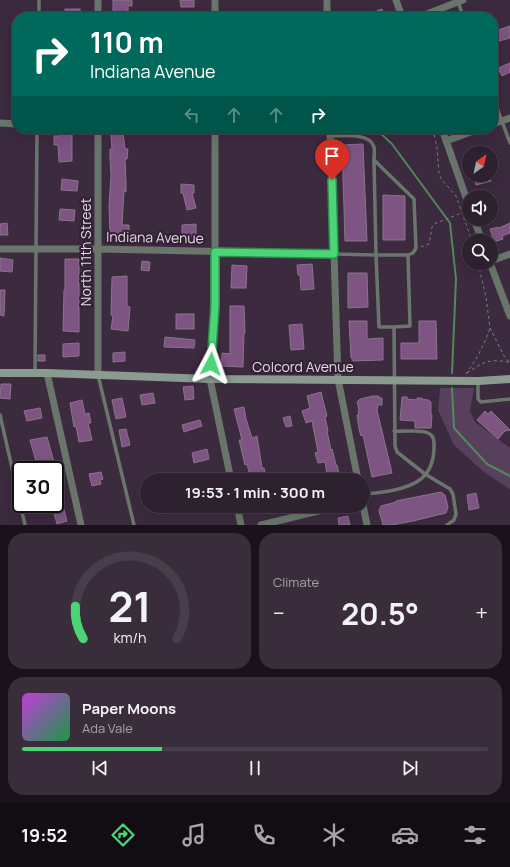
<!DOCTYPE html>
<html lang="en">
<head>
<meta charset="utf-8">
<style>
	body { margin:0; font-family:Manrope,sans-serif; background:#392d3b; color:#f1f3f6; height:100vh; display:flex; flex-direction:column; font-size:15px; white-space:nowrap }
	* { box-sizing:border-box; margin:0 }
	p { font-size:13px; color:#a7a3aa }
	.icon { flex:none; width:22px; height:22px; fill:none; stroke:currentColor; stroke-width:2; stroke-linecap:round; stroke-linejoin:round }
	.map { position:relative; height:525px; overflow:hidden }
	.panel { display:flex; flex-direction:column; gap:8px; padding:8px; background:#19121a; flex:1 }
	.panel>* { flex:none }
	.guide { position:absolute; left:12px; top:12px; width:486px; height:122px; border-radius:16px; box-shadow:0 4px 16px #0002,0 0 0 1px #483e4b; background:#00695c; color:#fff; overflow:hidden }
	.needle { width:26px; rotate:33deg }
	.controls { position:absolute; left:462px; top:146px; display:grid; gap:8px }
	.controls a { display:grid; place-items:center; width:36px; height:36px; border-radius:50%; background:#2d202f; box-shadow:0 4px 16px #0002,0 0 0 1px #483e4b; font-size:20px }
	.speed { position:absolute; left:12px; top:461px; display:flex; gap:8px; font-size:20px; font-weight:700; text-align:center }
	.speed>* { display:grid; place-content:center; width:52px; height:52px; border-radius:50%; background:#2d202f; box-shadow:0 4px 16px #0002,0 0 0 1px #483e4b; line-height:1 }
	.speed .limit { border:2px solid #111; border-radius:6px; background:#fff; color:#111 }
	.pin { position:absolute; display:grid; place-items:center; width:34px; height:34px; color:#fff; margin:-41px -17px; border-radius:50% 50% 50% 0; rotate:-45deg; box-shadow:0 0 4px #0007 }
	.pin .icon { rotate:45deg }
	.me { position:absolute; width:44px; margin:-22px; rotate:4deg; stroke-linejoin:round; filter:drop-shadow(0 0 3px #0008) }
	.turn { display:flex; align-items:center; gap:14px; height:84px; padding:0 12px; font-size:18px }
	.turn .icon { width:52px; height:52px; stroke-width:2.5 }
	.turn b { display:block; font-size:28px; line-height:34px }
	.lanes { display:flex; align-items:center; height:38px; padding:0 12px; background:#0003; justify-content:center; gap:20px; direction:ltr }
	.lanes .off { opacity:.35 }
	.big { font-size:30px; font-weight:700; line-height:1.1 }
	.panel .widget { flex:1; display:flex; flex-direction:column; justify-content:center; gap:6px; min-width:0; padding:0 14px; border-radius:16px; background:#392d3b }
	.panel .dial { align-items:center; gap:0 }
	.dial svg { height:104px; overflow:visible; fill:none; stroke:#483e4b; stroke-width:7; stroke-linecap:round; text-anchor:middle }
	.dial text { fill:#f1f3f6; stroke:none }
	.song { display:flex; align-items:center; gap:12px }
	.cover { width:48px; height:48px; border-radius:6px; background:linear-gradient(135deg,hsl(290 70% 55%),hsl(140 70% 35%)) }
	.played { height:4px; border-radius:2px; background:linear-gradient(90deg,#4ad677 30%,#483e4b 30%) }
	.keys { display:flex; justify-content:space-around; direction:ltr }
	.heat { display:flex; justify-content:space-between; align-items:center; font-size:22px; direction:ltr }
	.panel .tiles { flex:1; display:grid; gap:8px; grid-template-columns:1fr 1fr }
	.widget:last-child { grid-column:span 2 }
	.trip { position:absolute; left:140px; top:473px; width:230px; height:40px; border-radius:20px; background:#2d202f; box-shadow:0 4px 16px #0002,0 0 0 1px #483e4b; font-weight:700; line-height:40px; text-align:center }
	.menu { display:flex; height:64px; justify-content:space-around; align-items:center; background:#120d13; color:#a7a3aa }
	.menu .icon { width:28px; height:28px }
	.menu .active { color:#4ad677 }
	.menu b { font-size:18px; color:#f1f3f6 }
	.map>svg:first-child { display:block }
	.green { fill:#583f5b }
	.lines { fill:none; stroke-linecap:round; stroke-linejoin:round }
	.stream { stroke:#51895e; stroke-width:2 }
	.building { fill:#7e5483; stroke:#8a748c }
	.path { stroke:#88798b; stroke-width:1; stroke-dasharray:3 3; stroke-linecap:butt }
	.lane { stroke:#6a766c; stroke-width:3.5 }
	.street { stroke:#6a766c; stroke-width:7 }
	.secondary { stroke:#8a9c8d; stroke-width:8 }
	.route-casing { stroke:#308b4d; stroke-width:10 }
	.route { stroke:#4ad677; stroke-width:7 }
	.labels { text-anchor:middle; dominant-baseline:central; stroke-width:4; stroke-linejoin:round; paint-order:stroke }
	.street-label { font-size:14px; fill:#e5d9e7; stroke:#322034 }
</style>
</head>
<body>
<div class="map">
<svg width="510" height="525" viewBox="0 0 510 525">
	<rect width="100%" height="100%" fill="#3c2a3f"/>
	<path class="green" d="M440 388H474L470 411 475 422 510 448V489L485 473 454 445 438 410Z"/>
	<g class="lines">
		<g class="stream">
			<path d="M376 129 392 144 450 223 456 279 452 373"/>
			<path d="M452 388 454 428 487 464 510 476"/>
		</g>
	</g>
	<g class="building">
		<path d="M113 0H132V6H128V17H113Z"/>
		<path d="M180 0H194V7H181Z"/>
		<rect x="65" y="9" width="15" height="8"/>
		<path d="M382 9 385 17H361Z"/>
		<path d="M510 26V38L499 41 495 31Z"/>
		<path d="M510 63V72L502 76 498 68Z"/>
		<path d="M123 133 125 149H128L127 159H125L126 183V192L124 191 122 225H129V235L110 236 109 206 111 175 110 158V149H112L111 135Z"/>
		<path d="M60 134 72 135V161L59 162 58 145H54V136H60Z"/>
		<path d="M363 144 367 241H345L342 145Z"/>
		<path d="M481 175H489L491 181 476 185 474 177Z"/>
		<path d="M62 179 78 181 77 191 61 190Z"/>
		<path d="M181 184 194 185V193H192L196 208 187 210 183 193H181Z"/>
		<path d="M383 195 405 196V240H383Z"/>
		<path d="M60 209 75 210 74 221 59 220Z"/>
		<path d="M7 223 8 235H0V224Z"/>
		<path d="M510 223V233L502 236 503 239 494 242 490 229 498 227 499 228Z"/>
		<path d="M196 224V237H182V225Z"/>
		<path d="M0 258 13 260 12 272 0 271Z"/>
		<path d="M65 259H79V332L63 331 64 290H65Z"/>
		<path d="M142 261 150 262 149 271 141 270Z"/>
		<path d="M312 264 314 289 301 290 300 275H298L297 265Z"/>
		<path d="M232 265 247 266 246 288H231Z"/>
		<path d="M348 273H367L368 307 348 308Z"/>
		<path d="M127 276V306L130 307 128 331 111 329 113 316 111 315 112 277Z"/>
		<path d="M0 290H5L4 316 0 315Z"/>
		<path d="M230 306H244L245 333H244L243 367 221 366 222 353 230 354Z"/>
		<rect x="176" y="314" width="18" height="15"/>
		<path d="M349 321H367V339L383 338V360L353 361 351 357Z"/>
		<path d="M419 321H436L437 359H401V343H419Z"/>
		<path d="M302 324 304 349 291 350 289 325Z"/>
		<path d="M165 337 195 340 194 348 164 347Z"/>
		<path d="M79 343V356L63 357V344Z"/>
		<path d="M125 352V361L113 362V353Z"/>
		<rect x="38" y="355" width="7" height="6"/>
		<path d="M1 384H11L10 399 0 398Z"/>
		<path d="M193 386 194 399 185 400 183 387Z"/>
		<path d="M321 392 327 416 325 417 328 431H327L331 450 332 449 336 465H337L340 477 328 480 325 462 318 463 315 453 318 452 312 421 306 423 302 411 310 408 307 396Z"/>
		<path d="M153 393 155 403 142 405 140 395Z"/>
		<path d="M373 396H379V398H382V405H378L377 410 392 473 372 477 363 435 361 436 359 429 357 415H359L358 411 359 410 357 402 360 399Z"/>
		<path d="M402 397H407V399L417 400V398H422V399L428 400 431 402V415H432L431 428H415V421L400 420Z"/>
		<path d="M122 398 126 417 116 419 112 400Z"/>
		<path d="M82 400 85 414 89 413 91 423H88L92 440 79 442 76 426 74 427 70 403Z"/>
		<path d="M244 407 246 419 252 438 257 436 262 468H264L266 477 254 480H251L247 464 245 465 239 440H242L234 409Z"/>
		<path d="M40 408 42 418 27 421 24 411Z"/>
		<path d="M485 411 488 414 491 411 510 430 505 431 498 439 477 420Z"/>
		<path d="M290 416 292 426 286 427 283 418Z"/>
		<path d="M200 420 202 426 184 432 182 425Z"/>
		<path d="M126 429 130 445 122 447 119 430Z"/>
		<path d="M47 437 54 462 37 465 30 440Z"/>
		<path d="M207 449 209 459 194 463 192 453Z"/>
		<path d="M101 472 103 479 100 480 101 484 92 486 89 474Z"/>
		<path d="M55 484H57L62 504H65L63 506 67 521 57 524 53 509 49 510 47 504H55Z"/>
		<path d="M441 492 445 495 448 507 446 513 413 521 392 525H383L379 511 381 506 396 502V501Z"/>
		<path d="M476 493 479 508 469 510 467 495Z"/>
		<path d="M200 506H219V508L201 512Z"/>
		<path d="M348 516 350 525H339L338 518Z"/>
	</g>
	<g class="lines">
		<g class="path">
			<path d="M433 129 437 147 439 174 442 180 456 196 472 241"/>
			<path d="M421 247 429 244 432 227 434 224 461 213"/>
			<path d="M478 263 486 297 490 328 504 356 510 363"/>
			<path d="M467 373C485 361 488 359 509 362"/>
			<path d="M466 374C477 359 484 345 490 328"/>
		</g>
		<g class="lane">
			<path d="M458 1 463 17"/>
			<path d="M39 17V0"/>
			<path d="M493 97 510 143"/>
			<path d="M330 136C342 136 370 132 374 147 375 151 374 156 374 160"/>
			<path d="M334 254 376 255 374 160 414 199 416 248 413 253 408 255"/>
			<path d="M394 327H379L376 255H408L410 326 394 327 395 446 397 452 425 474 450 489 453 494 456 514 454 520 447 525"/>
			<path d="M35 373 37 129"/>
			<path d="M98 375 134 525"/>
			<path d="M478 382V399L481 402 510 399"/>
			<path d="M0 415 25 525"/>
			<path d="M363 494C372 494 381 492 390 491 416 486 433 477 434 449 434 442 435 436 428 433 421 429 403 432 394 431"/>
		</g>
		<g class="street">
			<path d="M98 0V17"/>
			<path d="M327 0V17"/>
			<path d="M396 0 402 17"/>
			<path d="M215 17V0"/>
			<path d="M419 17 463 0"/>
			<path d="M0 123 17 124"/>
			<path d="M493 124 510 118"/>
			<path d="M215 129V306L210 379 231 480"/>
			<path d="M330 129 338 379 358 480"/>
			<path d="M442 129 469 206"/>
			<path d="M446 141 479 129"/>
			<path d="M474 219 482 241"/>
			<path d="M0 249H98L334 254"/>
			<path d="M491 261 510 254"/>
			<path d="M490 263 510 316"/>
			<path d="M47 373 81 525"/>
			<path d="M98 375V129"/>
			<path d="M363 505 367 525"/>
			<path d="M237 506 241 525"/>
			<path d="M261 525 339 506"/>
		</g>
		<path class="secondary" d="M0 373H47L210 379 478 381 510 379"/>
	</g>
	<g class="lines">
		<defs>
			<path id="route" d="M211 364 215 306V252L334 254 332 180"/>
		</defs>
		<use href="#route" class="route-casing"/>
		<use href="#route" class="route"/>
	</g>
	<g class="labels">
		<g class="street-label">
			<text transform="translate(155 237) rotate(1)">Indiana Avenue</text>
			<text transform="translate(85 252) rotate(-90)">North 11th Street</text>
			<text x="303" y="366">Colcord Avenue</text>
		</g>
	</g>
</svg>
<div class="controls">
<a><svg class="needle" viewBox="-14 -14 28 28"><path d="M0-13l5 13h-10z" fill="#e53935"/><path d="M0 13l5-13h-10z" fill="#a7a3aa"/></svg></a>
<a><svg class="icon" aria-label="sound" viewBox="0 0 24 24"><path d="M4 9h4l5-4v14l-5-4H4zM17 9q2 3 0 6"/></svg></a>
<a><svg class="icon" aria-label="search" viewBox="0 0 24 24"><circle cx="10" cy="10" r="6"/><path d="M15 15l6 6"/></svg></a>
</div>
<div class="speed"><div class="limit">30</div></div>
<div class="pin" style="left:332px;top:180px;background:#d93025"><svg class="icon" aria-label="arrive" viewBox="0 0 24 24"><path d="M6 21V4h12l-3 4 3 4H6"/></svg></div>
<svg class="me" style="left:211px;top:364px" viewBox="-20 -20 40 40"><path d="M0-17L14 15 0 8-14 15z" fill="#4ad677" stroke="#fff" stroke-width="4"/></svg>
<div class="trip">19:53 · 1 min · 300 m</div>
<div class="guide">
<div class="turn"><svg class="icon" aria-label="right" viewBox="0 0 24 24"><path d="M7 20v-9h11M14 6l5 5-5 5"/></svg><div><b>110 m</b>Indiana Avenue</div></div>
<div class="lanes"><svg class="icon off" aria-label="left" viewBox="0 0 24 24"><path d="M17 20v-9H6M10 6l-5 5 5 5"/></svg><svg class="icon off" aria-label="ahead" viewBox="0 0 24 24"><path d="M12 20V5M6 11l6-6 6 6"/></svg><svg class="icon off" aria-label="ahead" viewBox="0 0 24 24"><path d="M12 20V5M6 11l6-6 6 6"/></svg><svg class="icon" aria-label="right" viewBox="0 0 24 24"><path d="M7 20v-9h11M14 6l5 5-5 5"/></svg></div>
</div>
</div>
<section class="panel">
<div class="tiles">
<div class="widget dial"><svg viewBox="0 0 100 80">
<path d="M14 69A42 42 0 1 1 86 69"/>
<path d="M14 69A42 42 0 0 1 8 44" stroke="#4ad677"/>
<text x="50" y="56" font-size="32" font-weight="700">21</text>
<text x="50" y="72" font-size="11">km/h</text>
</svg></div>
<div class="widget"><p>Climate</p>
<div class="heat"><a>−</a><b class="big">20.5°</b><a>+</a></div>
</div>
<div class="widget">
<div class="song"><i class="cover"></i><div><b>Paper Moons</b><p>Ada Vale</p></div></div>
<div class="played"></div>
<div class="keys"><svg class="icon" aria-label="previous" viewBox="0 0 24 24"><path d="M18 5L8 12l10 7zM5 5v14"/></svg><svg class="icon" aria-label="pause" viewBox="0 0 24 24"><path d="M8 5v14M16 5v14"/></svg><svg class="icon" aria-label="next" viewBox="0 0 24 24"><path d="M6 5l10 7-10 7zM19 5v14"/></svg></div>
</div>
</div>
</section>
<nav class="menu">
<b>19:52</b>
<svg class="icon active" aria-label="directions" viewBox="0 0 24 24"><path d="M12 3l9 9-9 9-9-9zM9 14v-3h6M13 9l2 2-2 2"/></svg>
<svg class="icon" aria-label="music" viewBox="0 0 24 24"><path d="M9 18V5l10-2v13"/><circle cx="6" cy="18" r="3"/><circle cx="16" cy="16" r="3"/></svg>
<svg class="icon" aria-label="phone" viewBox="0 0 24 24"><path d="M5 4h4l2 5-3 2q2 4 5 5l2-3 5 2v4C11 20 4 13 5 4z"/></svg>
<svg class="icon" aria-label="climate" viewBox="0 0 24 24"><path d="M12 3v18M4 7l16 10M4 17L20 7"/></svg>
<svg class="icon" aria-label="car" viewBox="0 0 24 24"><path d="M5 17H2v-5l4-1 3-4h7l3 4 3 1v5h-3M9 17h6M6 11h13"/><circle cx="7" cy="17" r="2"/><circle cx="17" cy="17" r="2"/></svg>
<svg class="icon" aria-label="filters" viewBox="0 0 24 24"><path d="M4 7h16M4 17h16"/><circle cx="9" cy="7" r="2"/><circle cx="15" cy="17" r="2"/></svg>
</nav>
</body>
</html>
